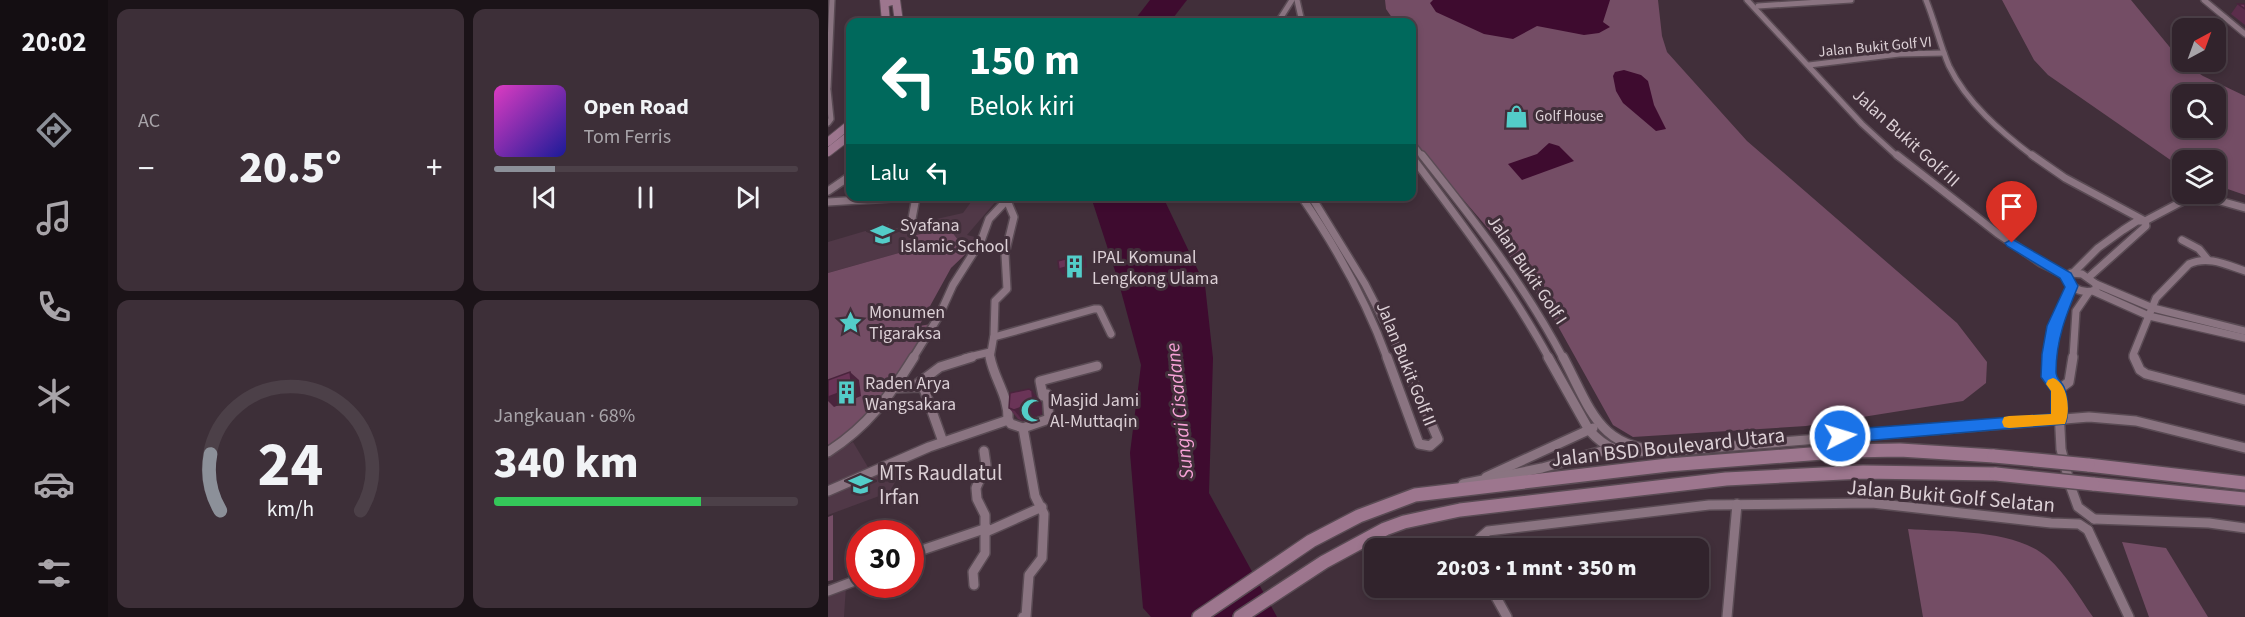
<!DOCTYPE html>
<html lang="id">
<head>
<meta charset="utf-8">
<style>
	body { margin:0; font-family:"Source Sans 3",sans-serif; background:#3d2f38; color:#f1f3f6; height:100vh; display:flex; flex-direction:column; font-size:22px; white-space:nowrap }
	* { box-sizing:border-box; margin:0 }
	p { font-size:20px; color:#a8a4a9 }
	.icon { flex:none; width:33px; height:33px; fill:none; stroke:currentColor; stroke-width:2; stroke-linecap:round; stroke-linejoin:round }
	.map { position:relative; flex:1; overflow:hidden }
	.drawer { display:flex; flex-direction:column; gap:9px; padding:9px; background:#1b1318; width:720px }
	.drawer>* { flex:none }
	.banner { position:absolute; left:18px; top:18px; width:570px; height:183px; border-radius:12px; box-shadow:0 3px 9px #0003,0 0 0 2px #4c4048; background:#00695c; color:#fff; overflow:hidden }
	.needle { width:39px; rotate:41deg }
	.buttons { position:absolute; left:1344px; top:18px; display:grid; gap:12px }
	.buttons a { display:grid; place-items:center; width:54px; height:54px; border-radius:12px; background:#31232c; box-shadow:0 3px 9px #0003,0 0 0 2px #4c4048; font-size:30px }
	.speed { position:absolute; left:18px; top:520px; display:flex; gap:12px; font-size:30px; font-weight:700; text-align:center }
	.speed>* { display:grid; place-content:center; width:78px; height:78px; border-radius:50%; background:#31232c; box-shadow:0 3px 9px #0003,0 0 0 2px #4c4048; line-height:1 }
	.speed .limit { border:9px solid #d22; background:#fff; color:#111 }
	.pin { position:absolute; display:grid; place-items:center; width:51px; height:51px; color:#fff; margin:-62px -26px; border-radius:50% 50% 50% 0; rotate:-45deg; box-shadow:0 0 6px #0007 }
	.pin .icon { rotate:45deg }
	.me { position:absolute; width:66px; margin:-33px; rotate:85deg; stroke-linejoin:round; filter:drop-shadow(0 0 4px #0008) }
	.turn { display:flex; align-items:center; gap:21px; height:126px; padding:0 24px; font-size:27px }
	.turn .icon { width:78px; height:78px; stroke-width:2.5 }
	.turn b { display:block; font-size:42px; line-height:51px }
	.then { display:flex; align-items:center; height:57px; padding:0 24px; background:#0003; gap:12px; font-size:22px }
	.big { font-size:45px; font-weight:800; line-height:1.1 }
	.drawer .card { flex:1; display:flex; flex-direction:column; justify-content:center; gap:9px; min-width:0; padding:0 21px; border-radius:12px; background:#3d2f38 }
	.drawer .dial { align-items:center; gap:0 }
	.dial svg { height:156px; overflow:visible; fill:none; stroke:#4c4048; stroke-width:7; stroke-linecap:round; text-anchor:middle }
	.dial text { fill:#f1f3f6; stroke:none }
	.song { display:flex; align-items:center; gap:18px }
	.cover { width:72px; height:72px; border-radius:9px; background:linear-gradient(135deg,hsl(310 70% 55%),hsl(240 70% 35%)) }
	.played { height:6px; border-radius:3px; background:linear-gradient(90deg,#8c9099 20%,#4c4048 20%) }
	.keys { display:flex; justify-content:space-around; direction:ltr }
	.heat { display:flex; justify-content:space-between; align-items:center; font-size:33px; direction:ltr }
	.charge { height:9px; border-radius:4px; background:linear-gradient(90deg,#34c759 68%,#4c4048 0) }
	.drawer .tiles { flex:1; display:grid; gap:9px; grid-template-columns:repeat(2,1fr) }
	.trip { position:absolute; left:536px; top:538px; width:345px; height:60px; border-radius:12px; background:#31232c; box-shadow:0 3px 9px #0003,0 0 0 2px #4c4048; font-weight:800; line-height:60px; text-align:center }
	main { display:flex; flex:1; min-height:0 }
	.dock { display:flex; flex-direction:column; width:108px; justify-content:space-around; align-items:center; background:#140e12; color:#a8a4a9 }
	.dock .icon { width:42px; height:42px }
	.dock .selected { color:#8c9099 }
	.dock b { font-size:27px; color:#f1f3f6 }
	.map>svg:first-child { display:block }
	.built { fill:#503847 }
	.green { fill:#744d65; fill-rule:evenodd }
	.water { fill:#3e0b2f }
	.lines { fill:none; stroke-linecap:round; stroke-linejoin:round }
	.minor-far2-casing { stroke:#5a4b54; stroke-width:8 }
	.minor-far1-casing { stroke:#5a4b54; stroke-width:10 }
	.minor-casing { stroke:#5a4b54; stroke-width:12 }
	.secondary-far1-casing { stroke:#5a4b54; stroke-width:10 }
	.secondary-casing { stroke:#5a4b54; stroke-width:16 }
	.minor-far2 { stroke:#8a7481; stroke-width:5 }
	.minor-far1 { stroke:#8a7481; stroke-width:7 }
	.minor { stroke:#8a7481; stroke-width:9 }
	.secondary-far1 { stroke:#9d768e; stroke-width:8 }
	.secondary { stroke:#9d768e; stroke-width:13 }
	.secondary-bridge-casing { stroke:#5a4b54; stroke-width:16; stroke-linecap:butt }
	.secondary-bridge { stroke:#9d768e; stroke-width:13 }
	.wall { fill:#5b2d4b }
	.shaded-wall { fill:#4a243d }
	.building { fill:#6a3457; stroke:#4a243d; stroke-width:1.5 }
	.route { fill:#1a73e8; stroke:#114b97; stroke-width:1.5 }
	.slow { fill:#f59e0b }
	.labels { text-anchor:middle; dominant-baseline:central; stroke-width:6; stroke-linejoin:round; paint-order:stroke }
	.far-street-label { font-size:15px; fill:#dcd0d6; stroke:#412f3a }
	.far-poi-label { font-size:15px; fill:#dcd0d6; stroke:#412f3a; text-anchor:start }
	.street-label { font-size:18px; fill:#dcd0d6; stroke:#412f3a }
	.poi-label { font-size:18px; fill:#dcd0d6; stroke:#412f3a; text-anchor:start }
	.water-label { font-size:20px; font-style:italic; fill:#f7a2d7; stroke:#412f3a }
	.near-street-label { font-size:21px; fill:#dcd0d6; stroke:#412f3a }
	.near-poi-label { font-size:21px; fill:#dcd0d6; stroke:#412f3a; text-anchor:start }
</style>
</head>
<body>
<main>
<nav class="dock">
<b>20:02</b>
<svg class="icon selected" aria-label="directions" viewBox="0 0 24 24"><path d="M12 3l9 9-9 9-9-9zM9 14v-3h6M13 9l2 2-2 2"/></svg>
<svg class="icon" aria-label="music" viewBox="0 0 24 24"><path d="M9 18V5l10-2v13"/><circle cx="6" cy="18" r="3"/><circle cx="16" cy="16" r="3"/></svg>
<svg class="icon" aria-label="phone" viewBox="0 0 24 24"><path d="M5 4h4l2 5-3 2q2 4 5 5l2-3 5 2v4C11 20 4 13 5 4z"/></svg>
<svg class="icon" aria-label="climate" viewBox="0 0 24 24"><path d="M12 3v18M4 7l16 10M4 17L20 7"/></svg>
<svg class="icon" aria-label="car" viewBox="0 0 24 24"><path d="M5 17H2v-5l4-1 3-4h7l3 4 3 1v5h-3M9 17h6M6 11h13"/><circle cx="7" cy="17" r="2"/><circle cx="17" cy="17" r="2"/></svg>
<svg class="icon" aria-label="filters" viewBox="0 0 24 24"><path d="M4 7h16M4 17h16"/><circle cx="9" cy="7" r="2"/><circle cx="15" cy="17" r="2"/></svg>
</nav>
<section class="drawer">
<div class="tiles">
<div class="card"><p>AC</p>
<div class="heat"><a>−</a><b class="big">20.5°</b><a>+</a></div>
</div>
<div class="card">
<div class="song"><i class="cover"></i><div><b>Open Road</b><p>Tom Ferris</p></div></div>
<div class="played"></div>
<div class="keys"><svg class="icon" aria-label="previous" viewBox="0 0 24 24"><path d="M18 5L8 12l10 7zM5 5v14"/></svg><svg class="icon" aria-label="pause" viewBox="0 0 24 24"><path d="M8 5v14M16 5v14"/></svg><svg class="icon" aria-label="next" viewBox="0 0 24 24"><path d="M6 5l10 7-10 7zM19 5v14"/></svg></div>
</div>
<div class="card dial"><svg viewBox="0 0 100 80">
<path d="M14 69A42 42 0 1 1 86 69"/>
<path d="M14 69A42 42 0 0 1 9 40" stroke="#8c9099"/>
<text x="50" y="56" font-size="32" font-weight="700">24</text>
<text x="50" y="72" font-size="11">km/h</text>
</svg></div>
<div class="card"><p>Jangkauan · 68%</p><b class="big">340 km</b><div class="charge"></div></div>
</div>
</section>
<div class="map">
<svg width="1417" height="617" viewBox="0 0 1417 617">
	<rect width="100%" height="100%" fill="#412f3a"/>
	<g class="built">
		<path d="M146 198 169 200 139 235 151 238 146 246 130 240 85 249 0 273V242L61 224V230L81 225 82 233 103 228 104 220 135 213Z"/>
		<path d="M25 442 44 474 68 464 69 478 62 492 0 515V457Z"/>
		<path d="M18 586 16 617H0V593Z"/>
	</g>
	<g class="green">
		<path d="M557 0H830L834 36 839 52 919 141 1129 323 1159 362 1158 383 1135 401 978 426 805 437 785 425 726 319 670 240 584 140V22H567L558 9Z"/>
		<path d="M1174 0H1303L1354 62 1375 76 1417 96V195L1388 185V160H1354V168L1220 75 1206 60ZM1354 94H1388V128H1354Z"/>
		<path d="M120 227 130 240 146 246 123 268 91 326 103 324C74 371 49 416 0 445V273L85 249V236Z"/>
		<path d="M5 515V580L0 581V517Z"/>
		<path d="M1080 529C1121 532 1188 529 1220 558 1238 574 1251 597 1265 617H1095Z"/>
		<path d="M1294 542 1338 548 1380 617H1321Z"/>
	</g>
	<g class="water">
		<path d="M322 0H359L342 22H305Z"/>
		<path d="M605 0H782L775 22 782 27 771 33 756 35 709 26 685 39 656 34 608 12 602 3Z"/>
		<path d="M796 70 813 75 820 81 826 105 838 129 828 131 795 103 788 91 785 76 787 72Z"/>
		<path d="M721 143 731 146 746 161 694 180 680 164 709 154Z"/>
		<path d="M263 197H335L377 285 385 358 381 493 449 617H323L315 608 302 453 313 365 290 280Z"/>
	</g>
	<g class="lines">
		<defs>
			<g id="minor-far2">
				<path d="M469 0 474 22"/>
				<path d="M919 0 1034 124 1070 157"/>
				<path d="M1098 0C1107 22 1112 45 1121 66 1139 103 1173 132 1206 157"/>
				<path d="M1376 0 1417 34"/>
				<path d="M930 6 1023 0"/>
				<path d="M450 22 464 0"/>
				<path d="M981 65 1071 54 1116 53"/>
				<path d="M0 88 4 0"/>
				<path d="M0 90 3 119 0 123"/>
				<path d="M584 143 595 157"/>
			</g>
			<g id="minor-far1">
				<path d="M594 155C646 220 696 284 735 358"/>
				<path d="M1069 155 1169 233 1213 263 1239 276"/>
				<path d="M1204 155 1237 178 1317 221"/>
				<path d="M584 157C633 222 682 287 721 358"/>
				<path d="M0 191 22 176"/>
				<path d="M120 196H124"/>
				<path d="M160 196 178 198 186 217 177 254 179 289 167 301 166 335 162 358"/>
				<path d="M473 196C508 247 538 300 559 358"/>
				<path d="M483 196 537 284 575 358"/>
				<path d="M0 202 95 196"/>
				<path d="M83 224 88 197"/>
				<path d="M1354 240 1371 249 1380 260"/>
				<path d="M1246 272 1270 248 1295 230 1309 221H1317L1355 201 1378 197 1417 208"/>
				<path d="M1243 273 1254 274 1268 284V290C1255 294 1245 290 1238 278Z"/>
				<path d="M1261 277 1318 226 1317 221"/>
				<path d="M1268 284 1325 308 1417 331"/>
				<path d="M1265 291 1321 316 1417 338"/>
				<path d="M166 337 266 309H271L283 334"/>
				<path d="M85 358 111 316 125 285 153 241 161 219 178 201"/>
				<path d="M137 358 162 352"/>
				<path d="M1222 358 1226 326 1243 286"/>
				<path d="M1245 358 1248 311 1261 292"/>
				<path d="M1306 358 1305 355 1328 298 1361 264C1380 255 1399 265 1417 271"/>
			</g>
			<g id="minor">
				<path d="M162 357C166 379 181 396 180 420"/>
				<path d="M559 357 591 444 602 446 610 439 574 357"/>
				<path d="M720 357 761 430C777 448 793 455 817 451"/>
				<path d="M735 357C764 412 771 451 843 451L1261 417 1308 421 1417 448"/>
				<path d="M1222 357 1220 377 1230 390 1233 449 1242 485 1250 507 1266 519"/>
				<path d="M1306 357 1312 370 1318 374 1417 400"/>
				<path d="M85 387 112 367 144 357"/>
				<path d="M67 388 92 387 96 389 115 442"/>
				<path d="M1230 390 1241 382 1245 357"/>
				<path d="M195 428 221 419 219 394 215 396 212 381 269 366"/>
				<path d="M0 452C40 426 61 397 86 357"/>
				<path d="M658 477 765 428"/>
				<path d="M635 484 714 468 781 449"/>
				<path d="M0 491 101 447 180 420 183 424 195 428 207 496 216 514 214 558 201 575 198 616 195 617"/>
				<path d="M1266 519 1381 523 1417 528"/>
				<path d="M1260 530 1301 617"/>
				<path d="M158 532 214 507"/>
				<path d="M648 549 652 538 660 531 881 505 1044 503 1223 523 1251 524 1260 530"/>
				<path d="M82 558 94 550 159 528"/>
				<path d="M146 585 145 572 157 553V515L149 499 148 488 158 465 156 451"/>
				<path d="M663 588 679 617"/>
				<path d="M0 591 32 579"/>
				<path d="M899 617 909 504"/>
			</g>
			<g id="secondary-far1">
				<path d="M56 0 58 22"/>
				<path d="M57 3 68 0 71 22"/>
				<path d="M0 142 22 124"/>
				<path d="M0 152 22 135"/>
			</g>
			<g id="secondary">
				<path d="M1260 465 1417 483"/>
				<path d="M1265 484 1417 499"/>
				<path d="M371 617 483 541 531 516 587 495 840 465 1020 451 1072 450 1166 456"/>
				<path d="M412 617 496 562 557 529 576 522 632 510 898 479 1035 472 1168 474"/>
			</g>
		</defs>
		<use href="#minor-far2" class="minor-far2-casing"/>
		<use href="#minor-far1" class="minor-far1-casing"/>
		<use href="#minor" class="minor-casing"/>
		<use href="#secondary-far1" class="secondary-far1-casing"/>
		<use href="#secondary" class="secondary-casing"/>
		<use href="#minor-far2" class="minor-far2"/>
		<use href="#minor-far1" class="minor-far1"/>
		<use href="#minor" class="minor"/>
		<use href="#secondary-far1" class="secondary-far1"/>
		<use href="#secondary" class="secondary"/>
		<defs>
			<g id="secondary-bridge">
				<path d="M1166 456 1260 465"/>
				<path d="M1168 474 1265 484"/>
			</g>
		</defs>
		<use href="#secondary-bridge" class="secondary-bridge-casing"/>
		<use href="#secondary-bridge" class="secondary-bridge"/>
	</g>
	<g class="wall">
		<path d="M1410 4H1417V25L1403 14Z"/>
		<path d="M204 391 213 402 214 414 195 421 190 419 181 408Z"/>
	</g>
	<g class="shaded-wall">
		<path d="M255 254 258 260 259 267 235 275 231 269Z"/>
		<path d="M22 372 31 380 33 396 6 407 0 401V397Z"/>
		<path d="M204 391 213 402 214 414 195 421 186 410Z"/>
	</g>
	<g class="building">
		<path d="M1410 4H1417V9Z"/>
		<path d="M255 254 256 262 231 269 230 261Z"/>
		<path d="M22 372 24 388 0 397V380Z"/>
		<path d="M201 389 204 391 205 403 186 410 181 408 182 393Z"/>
	</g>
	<path class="route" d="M1184 239 1243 273 1250 286C1238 315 1228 340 1228 372 1228 379 1233 381 1236 387 1240 396 1241 416 1237 424L1012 443 1007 441 1005 436 1007 432 1012 430 1223 414V391L1213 377 1214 354 1219 326 1237 287 1232 278 1179 246 1177 243Z"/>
	<path class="slow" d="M1225 378C1240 383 1243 411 1237 424L1181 428 1176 427 1174 422 1176 417 1181 416 1223 414V391L1218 384 1220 380Z"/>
	<defs>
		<symbol id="shop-bare" viewBox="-9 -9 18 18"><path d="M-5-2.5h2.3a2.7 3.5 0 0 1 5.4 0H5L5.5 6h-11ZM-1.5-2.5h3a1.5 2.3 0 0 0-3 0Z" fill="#53cdc9" stroke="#412f3a" stroke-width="2.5" paint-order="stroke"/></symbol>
		<symbol id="school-bare" viewBox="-9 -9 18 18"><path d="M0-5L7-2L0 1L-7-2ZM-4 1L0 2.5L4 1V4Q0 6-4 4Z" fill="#53cdc9" stroke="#412f3a" stroke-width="2.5" paint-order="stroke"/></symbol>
		<symbol id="building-bare" viewBox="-9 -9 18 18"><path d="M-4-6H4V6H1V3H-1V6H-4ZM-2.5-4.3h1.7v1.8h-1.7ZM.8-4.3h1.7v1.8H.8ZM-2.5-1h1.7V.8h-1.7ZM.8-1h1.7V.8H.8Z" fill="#53cdc9" stroke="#412f3a" stroke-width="2.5" paint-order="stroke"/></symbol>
		<symbol id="sight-bare" viewBox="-9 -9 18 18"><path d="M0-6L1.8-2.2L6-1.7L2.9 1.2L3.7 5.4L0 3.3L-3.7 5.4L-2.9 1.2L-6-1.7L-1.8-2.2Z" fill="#53cdc9" stroke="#412f3a" stroke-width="2.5" paint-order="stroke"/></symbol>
		<symbol id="mosque-bare" viewBox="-9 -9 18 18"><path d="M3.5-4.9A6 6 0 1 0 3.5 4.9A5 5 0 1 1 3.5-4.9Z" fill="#53cdc9" stroke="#412f3a" stroke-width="2.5" paint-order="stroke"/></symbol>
	</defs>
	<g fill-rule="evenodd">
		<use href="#shop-bare" x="672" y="100" width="33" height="33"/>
		<use href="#school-bare" x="38" y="218" width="33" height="33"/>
		<use href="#building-bare" x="230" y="250" width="33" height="33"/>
		<use href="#sight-bare" x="6" y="306" width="33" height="33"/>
		<use href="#building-bare" x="2" y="376" width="33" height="33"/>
		<use href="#mosque-bare" x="188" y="394" width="33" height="33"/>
		<use href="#school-bare" x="16" y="468" width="33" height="33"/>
	</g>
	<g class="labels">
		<g class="far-street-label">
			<text transform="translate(1047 47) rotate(-5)">Jalan Bukit Golf VI</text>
		</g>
		<g class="far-poi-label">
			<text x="707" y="116">Golf House</text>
		</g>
		<g class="street-label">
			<text transform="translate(1078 138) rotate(42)">Jalan Bukit Golf III</text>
			<text transform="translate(699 270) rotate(56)">Jalan Bukit Golf I</text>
			<text transform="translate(578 364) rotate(68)">Jalan Bukit Golf II</text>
		</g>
		<g class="poi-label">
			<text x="72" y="225">Syafana<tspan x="72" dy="21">Islamic School</tspan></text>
			<text x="264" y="257">IPAL Komunal<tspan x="264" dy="21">Lengkong Ulama</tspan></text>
			<text x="41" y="312">Monumen<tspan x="41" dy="21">Tigaraksa</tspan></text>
			<text x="37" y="383">Raden Arya<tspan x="37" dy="21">Wangsakara</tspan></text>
			<text x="222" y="400">Masjid Jami<tspan x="222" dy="21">Al-Muttaqin</tspan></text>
		</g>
		<g class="water-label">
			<text transform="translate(352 411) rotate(-96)">Sungai Cisadane</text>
		</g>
		<g class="near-street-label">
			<text transform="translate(840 447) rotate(-6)">Jalan BSD Boulevard Utara</text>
			<text transform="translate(1123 496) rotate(5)">Jalan Bukit Golf Selatan</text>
		</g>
		<g class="near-poi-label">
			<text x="51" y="473">MTs Raudlatul<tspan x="51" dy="24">Irfan</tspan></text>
		</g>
	</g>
</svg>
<div class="buttons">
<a><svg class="needle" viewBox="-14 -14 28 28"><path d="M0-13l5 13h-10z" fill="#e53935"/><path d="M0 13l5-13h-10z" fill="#a8a4a9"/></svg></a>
<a><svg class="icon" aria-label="search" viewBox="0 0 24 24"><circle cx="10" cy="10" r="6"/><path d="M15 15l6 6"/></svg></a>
<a><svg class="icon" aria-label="layers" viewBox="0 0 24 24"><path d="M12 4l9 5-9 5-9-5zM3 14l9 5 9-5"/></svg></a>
</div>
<div class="speed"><div class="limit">30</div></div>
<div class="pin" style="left:1184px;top:243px;background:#d93025"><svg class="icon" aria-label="arrive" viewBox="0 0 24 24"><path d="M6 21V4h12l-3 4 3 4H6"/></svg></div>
<svg class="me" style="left:1012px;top:436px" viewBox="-20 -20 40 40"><circle r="17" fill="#1a73e8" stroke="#fff" stroke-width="3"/><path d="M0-11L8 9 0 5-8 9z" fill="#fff"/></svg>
<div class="trip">20:03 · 1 mnt · 350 m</div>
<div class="banner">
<div class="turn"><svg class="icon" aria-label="left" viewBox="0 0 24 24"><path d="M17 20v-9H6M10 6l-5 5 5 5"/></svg><div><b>150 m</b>Belok kiri</div></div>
<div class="then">Lalu<svg class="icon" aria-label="left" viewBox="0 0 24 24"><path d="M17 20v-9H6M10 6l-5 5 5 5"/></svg></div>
</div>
</div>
</main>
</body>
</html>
